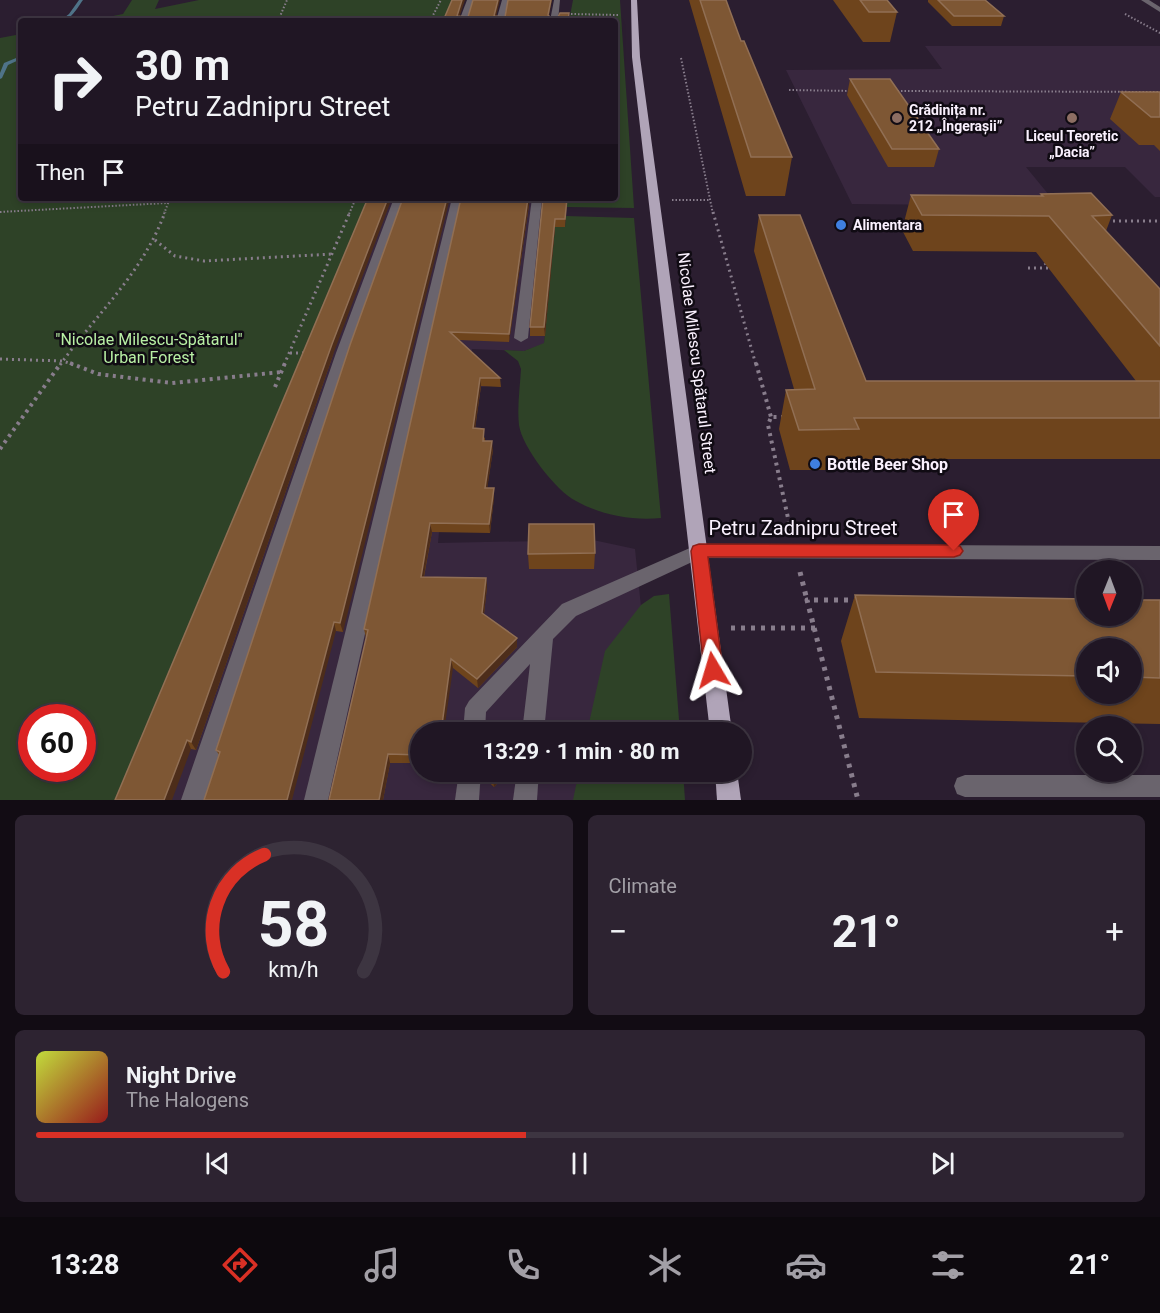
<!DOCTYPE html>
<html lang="en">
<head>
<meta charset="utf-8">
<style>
	body { margin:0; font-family:Roboto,sans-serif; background:#2d2331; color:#f1f3f6; height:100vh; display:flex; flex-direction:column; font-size:22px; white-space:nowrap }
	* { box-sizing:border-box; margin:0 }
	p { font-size:20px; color:#a29fa6 }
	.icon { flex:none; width:33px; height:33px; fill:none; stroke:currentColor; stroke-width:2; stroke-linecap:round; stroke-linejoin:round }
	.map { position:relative; height:800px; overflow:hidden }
	.details { display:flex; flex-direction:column; gap:15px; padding:15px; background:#120c14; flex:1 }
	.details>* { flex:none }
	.guide { position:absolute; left:18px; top:18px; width:600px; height:183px; border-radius:6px; box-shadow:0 3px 9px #0003,0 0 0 2px #3d3541; background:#201624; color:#f1f3f6; overflow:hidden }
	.needle { width:39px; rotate:181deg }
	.fabs { position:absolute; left:1076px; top:560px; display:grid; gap:12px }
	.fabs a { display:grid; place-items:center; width:66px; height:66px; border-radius:50%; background:#201624; box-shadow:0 3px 9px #0003,0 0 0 2px #3d3541; font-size:30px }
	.speed { position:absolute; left:18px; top:704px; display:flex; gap:12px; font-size:30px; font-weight:700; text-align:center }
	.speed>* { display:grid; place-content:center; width:78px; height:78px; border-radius:50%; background:#201624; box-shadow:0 3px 9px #0003,0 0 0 2px #3d3541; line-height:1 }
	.speed .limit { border:9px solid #d22; background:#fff; color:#111 }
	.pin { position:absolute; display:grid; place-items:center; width:51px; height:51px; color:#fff; margin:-62px -26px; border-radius:50% 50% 50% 0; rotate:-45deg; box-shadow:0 0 6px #0007 }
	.pin .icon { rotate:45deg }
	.me { position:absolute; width:66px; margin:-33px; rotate:353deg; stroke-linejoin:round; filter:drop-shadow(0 0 4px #0008) }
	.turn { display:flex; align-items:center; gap:21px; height:126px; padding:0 18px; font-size:27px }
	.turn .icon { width:78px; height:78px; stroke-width:2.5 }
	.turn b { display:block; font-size:42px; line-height:51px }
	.then { display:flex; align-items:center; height:57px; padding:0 18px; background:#0003; gap:12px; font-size:22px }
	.big { font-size:45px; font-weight:700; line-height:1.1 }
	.details .tile { flex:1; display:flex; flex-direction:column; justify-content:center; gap:9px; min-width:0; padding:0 21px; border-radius:9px; background:#2d2331 }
	.details .dial { align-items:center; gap:0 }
	.dial svg { height:156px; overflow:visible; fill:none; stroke:#3d3541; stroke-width:7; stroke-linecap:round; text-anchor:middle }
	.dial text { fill:#f1f3f6; stroke:none }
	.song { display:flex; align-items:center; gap:18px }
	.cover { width:72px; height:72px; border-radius:9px; background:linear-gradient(135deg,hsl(70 70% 55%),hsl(0 70% 35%)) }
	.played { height:6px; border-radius:3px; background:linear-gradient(90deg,#d93025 45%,#3d3541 45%) }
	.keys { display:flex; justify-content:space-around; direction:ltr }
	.heat { display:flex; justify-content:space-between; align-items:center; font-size:33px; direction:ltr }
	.details .tiles { flex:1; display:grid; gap:15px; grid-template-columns:1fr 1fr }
	.tile:last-child { grid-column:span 2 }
	.trip { position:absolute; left:410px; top:722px; width:342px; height:60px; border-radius:30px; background:#201624; box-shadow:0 3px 9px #0003,0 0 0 2px #3d3541; font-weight:700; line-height:60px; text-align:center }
	.menu { display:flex; height:96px; justify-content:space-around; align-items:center; background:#0d090e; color:#a29fa6 }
	.menu .icon { width:42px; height:42px }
	.menu .on { color:#d93025 }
	.menu b { font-size:27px; color:#f1f3f6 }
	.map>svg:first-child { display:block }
	.built { fill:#38273e }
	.green { fill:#2e4227; fill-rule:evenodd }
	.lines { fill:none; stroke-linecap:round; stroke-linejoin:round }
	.stream { fill:#4f7388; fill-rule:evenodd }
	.path-far3 { stroke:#887d8c; stroke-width:2; stroke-dasharray:1.5 2; stroke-linecap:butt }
	.path-far2 { stroke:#887d8c; stroke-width:3; stroke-dasharray:2 4; stroke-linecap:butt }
	.path-far1 { stroke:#887d8c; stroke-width:4; stroke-dasharray:3 4.5; stroke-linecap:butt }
	.path { stroke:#887d8c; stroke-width:5; stroke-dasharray:4 6; stroke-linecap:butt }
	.service { fill:#6a646d; fill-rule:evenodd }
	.tertiary { fill:#6a646d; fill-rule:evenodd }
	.primary { fill:#b0a4b8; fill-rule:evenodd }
	.wall { fill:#6e441c; fill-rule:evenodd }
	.shaded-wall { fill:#4d2d1a }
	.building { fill:#7e5734; stroke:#916f54; stroke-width:1.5 }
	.route { fill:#d93025; stroke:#8d1f18; stroke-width:1.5 }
	.education-dot { fill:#8d6e63; stroke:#100b13; stroke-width:2 }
	.shop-dot { fill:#3f7fe0; stroke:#100b13; stroke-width:2 }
	.labels { text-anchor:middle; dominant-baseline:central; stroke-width:5; stroke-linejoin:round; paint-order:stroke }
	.far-poi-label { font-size:14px; font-weight:bold; fill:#faf1fe; stroke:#100b13; text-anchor:start }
	.park-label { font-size:16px; fill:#b8efa4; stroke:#100b13 }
	.street-label { font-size:16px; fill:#faf1fe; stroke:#100b13 }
	.poi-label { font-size:16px; font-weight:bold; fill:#faf1fe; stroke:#100b13; text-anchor:start }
	.near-street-label { font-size:20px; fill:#faf1fe; stroke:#100b13 }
</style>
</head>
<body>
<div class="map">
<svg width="1160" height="800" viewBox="0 0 1160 800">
	<rect width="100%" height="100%" fill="#2b1e30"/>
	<g class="built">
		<path d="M925 46H1160V197H1155L1125 167H1026L1058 206 852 204 786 70 942 69Z"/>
		<path d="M373 198 568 199 565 227H555L544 344 524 351 472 349 469 370 489 386 481 387 476 424 439 532 438 543 593 540 635 549 654 732H420V771H658L661 800H125Z"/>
	</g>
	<g class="green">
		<path d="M132 0H159L155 9 199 0H455L446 21H88L123 14Z"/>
		<path d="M573 0H620L634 208 567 207V199L561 198H615V21H569Z"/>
		<path d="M21 34V198H373L125 800H0V38ZM32 717H82V768H32Z"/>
		<path d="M566 216 634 218 661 518C633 521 601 515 576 501 556 491 522 447 519 425 517 407 520 387 521 369L518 361 504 350 524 351 544 343 555 227H565Z"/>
		<path d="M669 594 680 732H587L605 651 641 605 654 596Z"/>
		<path d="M579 771H683L685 800H573Z"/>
	</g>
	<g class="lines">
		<g class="stream">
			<path d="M79 0H83C77 8 71 21 60 21L69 14Z"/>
			<path d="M21 56V59L8 65 2 78 0 79V73L4 63Z"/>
		</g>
		<g class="path-far3">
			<path d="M571 14 618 15V13"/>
			<path d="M1125 14 1160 33"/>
			<path d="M278 21 287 0"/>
			<path d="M430 21 441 0"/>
			<path d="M681 58 713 214"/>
			<path d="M789 90 853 91"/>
			<path d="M894 91 1160 92"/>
			<path d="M672 200H710"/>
			<path d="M0 212 167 203"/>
			<path d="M164 214 170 198"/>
			<path d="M349 214 356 198"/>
		</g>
		<g class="path-far2">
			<path d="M713 212 756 365"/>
			<path d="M1107 221H1160"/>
			<path d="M155 240 175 256 204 261 333 254"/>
			<path d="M1028 268H1048L1045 263"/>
			<path d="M290 353H306"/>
			<path d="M0 359 63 361 74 365"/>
			<path d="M60 365C97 313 143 273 165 212"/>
			<path d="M284 365 350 212"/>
		</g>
		<g class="path-far1">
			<path d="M70 363 98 374 172 383 281 372"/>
			<path d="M756 363 771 417"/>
			<path d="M275 387 285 363"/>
			<path d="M784 417H771L768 425 791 532"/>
			<path d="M0 449 61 363"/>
		</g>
		<g class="path">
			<path d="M800 572 807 600"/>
			<path d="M858 600H807L858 800"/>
			<path d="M731 628H815"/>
		</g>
		<g class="service">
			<path d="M467 0H473L467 21H459Z"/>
			<path d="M502 0H508L504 21H496Z"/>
			<path d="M554 0H560L558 21H550Z"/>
			<path d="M1141 0H1149L1160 7V12Z"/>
			<path d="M394 198H404L350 353 205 800H181L336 353Z"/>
			<path d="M452 198H462L328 800H304Z"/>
			<path d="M532 198H542L528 338 521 342 514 338Z"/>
			<path d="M699 544 705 546 708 551 705 556 576 616 553 639 544 732H522L530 664 486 712 485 732H463L465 708 469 701 562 604Z"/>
			<path d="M459 771H481L479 800H455Z"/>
			<path d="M517 771H539L537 800H513Z"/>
			<path d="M965 775H1160V797H965L957 794 954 786 957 778Z"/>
		</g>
		<path class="tertiary" d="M699 544 1160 546V560L699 558 693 556 690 551 693 546Z"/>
		<g class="primary">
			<path d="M631 0H637L640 57 732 732H710L632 57Z"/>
			<path d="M715 771H737L741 800H717Z"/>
		</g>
	</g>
	<g class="wall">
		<path d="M689 0H726L741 41 792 157 785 196H746Z"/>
		<path d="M833 0H887L897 12 890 42H863Z"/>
		<path d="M928 0H985L1004 16 1001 26H952L928 2Z"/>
		<path d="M850 79 939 149 934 167H888L847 95Z"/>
		<path d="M1121 92H1160V151L1154 145H1139L1110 119Z"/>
		<path d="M1041 194 1112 215 1106 231 1160 289V459H851L848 470H790L779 429 786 390 794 389 754 251 759 215 866 381H1136L1036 252 913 251 902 230 911 195 1040 196Z"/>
		<path d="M461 198H530L509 342 459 340 500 378 501 387 481 386 475 428 485 438V441L493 450 487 488H494V497L490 533 432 532 424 577 486 578 487 587 484 614 517 647 478 688 453 668 420 732V763H390L383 800 366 638 364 629Z"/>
		<path d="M543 198H567L565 227H555L545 336H530V327Z"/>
		<path d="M350 345 343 632 336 631 219 755 216 750Z"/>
		<path d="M334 352 196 750 191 749 115 800Z"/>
		<path d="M595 553 594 569H529L528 554Z"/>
		<path d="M855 595 1160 600V724L859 718 841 641ZM1086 648H1131V693H1086Z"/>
		<path d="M482 771H509L494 787 483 777Z"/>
	</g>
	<g class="shaded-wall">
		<path d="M462 0H465L458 21 457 16Z"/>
		<path d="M498 0H500L495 21 494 16Z"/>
		<path d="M551 0H552L548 21V15Z"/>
		<path d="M388 198H392L334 352 196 750 191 742 332 344Z"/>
		<path d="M447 198H450L343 632 340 623Z"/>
		<path d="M528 198H530L509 342V334Z"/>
		<path d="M555 219V227L545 336 544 327Z"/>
		<path d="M480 378 481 386 474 437 473 428Z"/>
		<path d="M492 441 493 450 486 497 485 488Z"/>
		<path d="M494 488V497L490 533 489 524Z"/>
		<path d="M430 523 432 532 422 586 421 577Z"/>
		<path d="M486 578 487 587 483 622 482 613Z"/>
		<path d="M334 622 336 631 292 800H287Z"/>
		<path d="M517 638V647L478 688 477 679Z"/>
		<path d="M451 659 453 668 444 732H441Z"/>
		<path d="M187 740 191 749 172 800H164Z"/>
		<path d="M388 754 390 763 383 800H379Z"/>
		<path d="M501 771H509L494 787 493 780Z"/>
	</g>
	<g class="building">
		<path d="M452 0H462L457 16 468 17 473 0H498L494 16 505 17 508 0H551L548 15 550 17H558L560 13H569L568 21H443Z"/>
		<path d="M700 0H726L741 41H744L792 157H751Z"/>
		<path d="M860 0H887L897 12H869Z"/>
		<path d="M938 0H985L1004 16H954Z"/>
		<path d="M850 79H890L939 149H892Z"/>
		<path d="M1121 92H1160V117H1151Z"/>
		<path d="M1091 193 1112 215 1092 216 1160 289V346L1049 216 922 215 911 195 1043 196 1041 194Z"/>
		<path d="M368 198H388L332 344 191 742 187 740 164 800H115Z"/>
		<path d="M403 198H447L340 623 334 622 287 800H204L220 752 216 750 350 345Z"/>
		<path d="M461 198H528L509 334 450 332 500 378H480L473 428 484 429 483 441H492L485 488H494L489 524 430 523 421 577 486 578 482 613 517 638 477 679 451 659 441 732H420V755L388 754 379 800H329L368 630 364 629Z"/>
		<path d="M543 198H567L565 219H555L544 327H530Z"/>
		<path d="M759 215H800L866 381H1160V418H854L859 429 799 430 786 390 815 389Z"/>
		<path d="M529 524H594L595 553 528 554Z"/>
		<path d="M855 595 1086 599V615H1131V600H1160V678L1131 677V648H1086V676L876 672Z"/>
		<path d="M502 722 514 732H492Z"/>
		<path d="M484 771H501L493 780Z"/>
	</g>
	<path class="route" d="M699 544 954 545 960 546 963 551 960 555 954 557H708L723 670 720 675 713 678 707 675 704 670 691 551 693 546Z"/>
	<g class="education-dot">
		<circle cx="897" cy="118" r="6"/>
		<circle cx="1072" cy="118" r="6"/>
	</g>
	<g class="shop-dot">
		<circle cx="841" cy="225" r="6"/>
		<circle cx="815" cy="464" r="6"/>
	</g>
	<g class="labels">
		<g class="far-poi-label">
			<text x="909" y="110">Grădinița nr.<tspan x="909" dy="16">212 „Îngerașii”</tspan></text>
			<text x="1072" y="136" text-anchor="middle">Liceul Teoretic<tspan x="1072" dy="16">„Dacia”</tspan></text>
			<text x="853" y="225">Alimentara</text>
		</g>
		<g class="park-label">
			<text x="149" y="339">"Nicolae Milescu-Spătarul"<tspan x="149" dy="18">Urban Forest</tspan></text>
		</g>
		<g class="street-label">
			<text transform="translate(697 363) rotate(83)">Nicolae Milescu Spătarul Street</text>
		</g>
		<g class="poi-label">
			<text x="827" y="464">Bottle Beer Shop</text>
		</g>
		<g class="near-street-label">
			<text x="803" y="528">Petru Zadnipru Street</text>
		</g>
	</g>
</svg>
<div class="fabs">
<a><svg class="needle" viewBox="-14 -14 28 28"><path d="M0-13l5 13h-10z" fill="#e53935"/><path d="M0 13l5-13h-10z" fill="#a29fa6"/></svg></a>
<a><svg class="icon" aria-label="sound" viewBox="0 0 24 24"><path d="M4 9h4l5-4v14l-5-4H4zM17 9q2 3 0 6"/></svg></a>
<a><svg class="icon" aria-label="search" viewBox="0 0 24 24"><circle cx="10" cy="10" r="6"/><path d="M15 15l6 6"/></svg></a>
</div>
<div class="speed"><div class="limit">60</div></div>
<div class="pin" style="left:954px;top:551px;background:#d93025"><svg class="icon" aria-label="arrive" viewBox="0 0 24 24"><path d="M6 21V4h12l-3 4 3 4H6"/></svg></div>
<svg class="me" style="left:713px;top:670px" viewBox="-20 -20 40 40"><path d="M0-17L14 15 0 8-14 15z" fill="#d93025" stroke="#fff" stroke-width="4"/></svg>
<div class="trip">13:29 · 1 min · 80 m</div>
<div class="guide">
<div class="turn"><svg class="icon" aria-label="right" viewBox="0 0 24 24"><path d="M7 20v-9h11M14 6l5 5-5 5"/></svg><div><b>30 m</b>Petru Zadnipru Street</div></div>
<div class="then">Then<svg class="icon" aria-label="arrive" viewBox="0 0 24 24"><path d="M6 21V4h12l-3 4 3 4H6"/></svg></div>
</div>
</div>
<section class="details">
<div class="tiles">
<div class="tile dial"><svg viewBox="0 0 100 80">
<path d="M14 69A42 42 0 1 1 86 69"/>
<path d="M14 69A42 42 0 0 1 35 9" stroke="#d93025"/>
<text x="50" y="56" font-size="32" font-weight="700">58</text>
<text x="50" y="72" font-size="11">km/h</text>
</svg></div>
<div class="tile"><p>Climate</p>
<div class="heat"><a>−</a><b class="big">21°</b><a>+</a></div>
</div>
<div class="tile">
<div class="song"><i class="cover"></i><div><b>Night Drive</b><p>The Halogens</p></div></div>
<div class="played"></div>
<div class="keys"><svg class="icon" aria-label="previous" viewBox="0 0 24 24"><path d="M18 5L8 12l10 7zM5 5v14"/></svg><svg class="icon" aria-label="pause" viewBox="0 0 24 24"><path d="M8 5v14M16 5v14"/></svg><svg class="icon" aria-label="next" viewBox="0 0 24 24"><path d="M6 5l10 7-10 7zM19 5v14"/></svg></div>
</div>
</div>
</section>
<nav class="menu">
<b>13:28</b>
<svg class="icon on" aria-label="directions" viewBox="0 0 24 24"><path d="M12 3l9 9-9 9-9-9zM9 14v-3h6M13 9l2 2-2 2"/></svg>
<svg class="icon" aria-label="music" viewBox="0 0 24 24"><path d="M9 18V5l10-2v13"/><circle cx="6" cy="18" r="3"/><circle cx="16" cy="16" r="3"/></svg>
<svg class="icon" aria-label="phone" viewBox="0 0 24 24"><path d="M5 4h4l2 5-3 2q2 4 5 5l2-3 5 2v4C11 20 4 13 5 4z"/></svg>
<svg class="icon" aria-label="climate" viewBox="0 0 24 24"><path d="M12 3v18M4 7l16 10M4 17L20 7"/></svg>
<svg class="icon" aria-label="car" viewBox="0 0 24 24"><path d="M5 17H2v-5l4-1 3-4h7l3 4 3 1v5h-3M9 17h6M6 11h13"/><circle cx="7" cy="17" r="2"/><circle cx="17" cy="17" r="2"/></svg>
<svg class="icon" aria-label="filters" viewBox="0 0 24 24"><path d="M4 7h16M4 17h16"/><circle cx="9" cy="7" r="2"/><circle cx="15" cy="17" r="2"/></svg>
<b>21°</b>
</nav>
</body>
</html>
